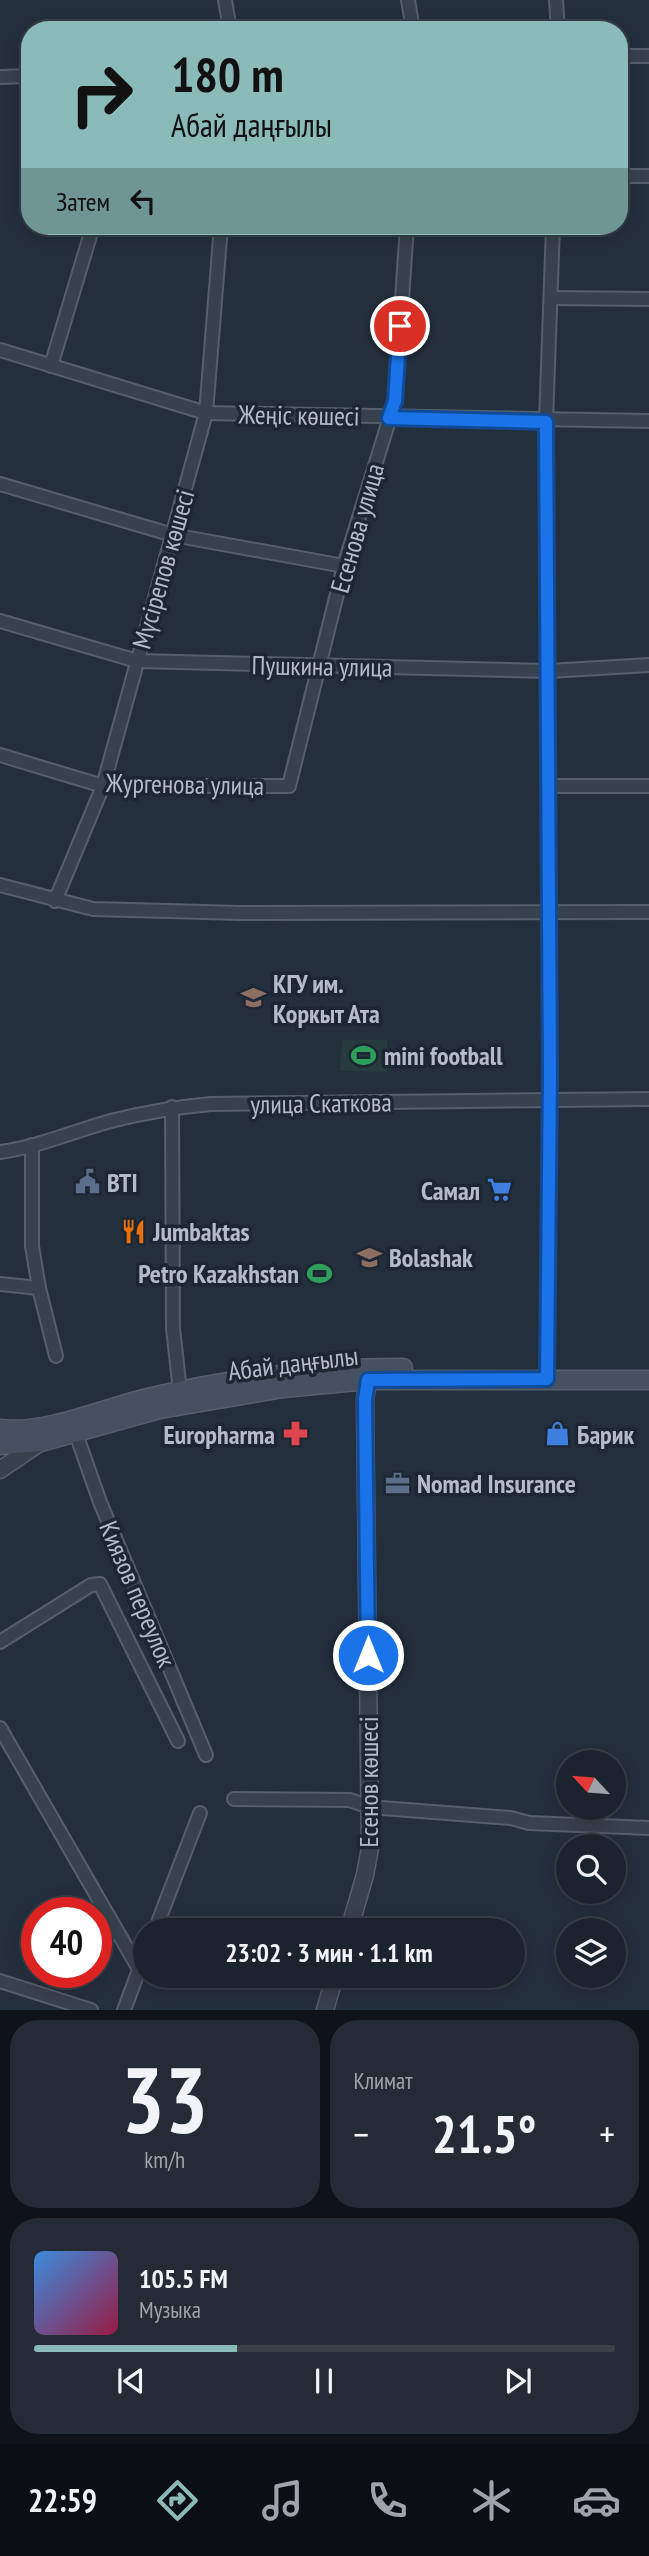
<!DOCTYPE html>
<html lang="ru">
<head>
<meta charset="utf-8">
<style>
	body { margin:0; font-family:"PT Sans Narrow",sans-serif; background:#242b36; color:#f1f3f6; height:100vh; display:flex; flex-direction:column; font-size:26px; white-space:nowrap }
	* { box-sizing:border-box; margin:0 }
	p { font-size:23px; color:#a0a4aa }
	.icon { flex:none; width:38px; height:38px; fill:none; stroke:currentColor; stroke-width:2; stroke-linecap:round; stroke-linejoin:round }
	.map { position:relative; height:2010px; overflow:hidden }
	.panel { display:flex; flex-direction:column; gap:10px; padding:10px; background:#0f1319; flex:1 }
	.panel>* { flex:none }
	.hud { position:absolute; left:21px; top:21px; width:607px; height:214px; border-radius:28px; box-shadow:0 4px 18px #0003,0 0 0 2px #39404a; background:#8bbbb9; color:#111; overflow:hidden }
	.needle { width:46px; rotate:296deg }
	.fabs { position:absolute; left:556px; top:1750px; display:grid; gap:14px }
	.fabs a { display:grid; place-items:center; width:70px; height:70px; border-radius:50%; background:#1b232e; box-shadow:0 4px 18px #0003,0 0 0 2px #39404a; font-size:35px }
	.speed { position:absolute; left:21px; top:1897px; display:flex; gap:14px; font-size:35px; font-weight:700; text-align:center }
	.speed>* { display:grid; place-content:center; width:91px; height:91px; border-radius:50%; background:#1b232e; box-shadow:0 4px 18px #0003,0 0 0 2px #39404a; line-height:1 }
	.speed .limit { border:10px solid #d22; background:#fff; color:#111 }
	.pin { position:absolute; display:grid; place-items:center; width:60px; height:60px; color:#fff; margin:-30px; border:4px solid #fff; border-radius:50%; box-shadow:0 2px 7px #0007 }
	.me { position:absolute; width:77px; margin:-38px; rotate:0deg; stroke-linejoin:round; filter:drop-shadow(0 0 5px #0008) }
	.turn { display:flex; align-items:center; gap:24px; height:147px; padding:0 35px; font-size:32px }
	.turn .icon { width:91px; height:91px; stroke-width:2.5 }
	.turn b { display:block; font-size:49px; line-height:60px }
	.then { display:flex; align-items:center; height:66px; padding:0 35px; background:#0003; gap:14px; font-size:26px }
	.big { font-size:52px; font-weight:700; line-height:1.1 }
	.panel .widget { flex:1; display:flex; flex-direction:column; justify-content:center; gap:10px; min-width:0; padding:0 24px; border-radius:28px; background:#242b36 }
	.panel .dial { align-items:center; gap:0 }
	.dial b { font-size:91px; line-height:1 }
	.song { display:flex; align-items:center; gap:21px }
	.cover { width:84px; height:84px; border-radius:10px; background:linear-gradient(135deg,hsl(210 70% 55%),hsl(340 70% 35%)) }
	.played { height:7px; border-radius:4px; background:linear-gradient(90deg,#8bbbb9 35%,#39404a 35%) }
	.keys { display:flex; justify-content:space-around; direction:ltr }
	.heat { display:flex; justify-content:space-between; align-items:center; font-size:38px; direction:ltr }
	.panel .tiles { flex:1; display:grid; gap:10px; grid-template-columns:1fr 1fr }
	.widget:last-child { grid-column:span 2 }
	.trip { position:absolute; left:133px; top:1918px; width:392px; height:70px; border-radius:35px; background:#1b232e; box-shadow:0 4px 18px #0003,0 0 0 2px #39404a; font-weight:700; line-height:70px; text-align:center }
	.menu { display:flex; height:112px; justify-content:space-around; align-items:center; background:#0b0e12; color:#a0a4aa }
	.menu .icon { width:49px; height:49px }
	.menu .on { color:#8bbbb9 }
	.menu b { font-size:32px; color:#f1f3f6 }
	.map>svg:first-child { display:block }
	.pitch { fill:#263c3f }
	.lines { fill:none; stroke-linecap:round; stroke-linejoin:round }
	.minor-casing { stroke:#565f6c; stroke-width:16 }
	.tertiary-casing { stroke:#565f6c; stroke-width:19 }
	.secondary-casing { stroke:#565f6c; stroke-width:21 }
	.minor { stroke:#38414e; stroke-width:12 }
	.tertiary { stroke:#38414e; stroke-width:16 }
	.secondary { stroke:#465061; stroke-width:18 }
	.route-casing { stroke:#114b97; stroke-width:18 }
	.route { stroke:#1a73e8; stroke-width:12 }
	.labels { text-anchor:middle; dominant-baseline:central; stroke-width:7; stroke-linejoin:round; paint-order:stroke }
	.street-label { font-size:26px; fill:#b4bcc9; stroke:#1d2633 }
	.poi-label { font-size:26px; font-weight:bold; fill:#b4bcc9; stroke:#1d2633; text-anchor:start }
</style>
</head>
<body>
<div class="map">
<svg width="649" height="2010" viewBox="0 0 649 2010">
	<rect width="100%" height="100%" fill="#242f3e"/>
	<path class="pitch" d="M342 1040H387V1072L340 1071Z"/>
	<g class="lines">
		<defs>
			<g id="minor">
				<path d="M225 0 230 30"/>
				<path d="M408 0 413 30"/>
				<path d="M556 0 558 30"/>
				<path d="M620 56H649"/>
				<path d="M0 77 30 76"/>
				<path d="M620 176H649"/>
				<path d="M551 298 649 299"/>
				<path d="M0 350 206 413 649 421"/>
				<path d="M51 366 93 226"/>
				<path d="M0 484 173 535 344 566"/>
				<path d="M0 621 137 661 549 671 649 665"/>
				<path d="M0 755 103 786H289L344 566 395 401 407 226"/>
				<path d="M549 786H649"/>
				<path d="M0 885 93 909 241 913 649 912"/>
				<path d="M55 901 103 786 206 413 221 226"/>
				<path d="M172 1107 173 1328 180 1391"/>
				<path d="M32 1145V1246L39 1288 56 1356"/>
				<path d="M0 1152C39 1147 76 1130 115 1120 147 1112 178 1107 211 1104L649 1099"/>
				<path d="M0 1284 39 1288"/>
				<path d="M547 1379 550 1100 546 422 553 226"/>
				<path d="M75 1431 100 1502 206 1755"/>
				<path d="M0 1642 91 1585 100 1584 178 1741"/>
				<path d="M0 1728 139 1969"/>
				<path d="M234 1799 350 1800 369 1807 511 1818 529 1823 649 1828"/>
				<path d="M155 1930 200 1813"/>
				<path d="M0 1981 91 2010"/>
				<path d="M124 2010 145 1954"/>
			</g>
			<g id="tertiary">
				<path d="M0 1470 41 1442"/>
				<path d="M349 1930 365 1875 370 1848 365 1400 368 1380"/>
				<path d="M325 2010 335 1976"/>
			</g>
			<g id="secondary">
				<path d="M0 1429C46 1435 107 1407 152 1397 233 1378 320 1368 403 1368"/>
				<path d="M0 1445 41 1442 160 1409 283 1388 368 1380H649"/>
			</g>
		</defs>
		<use href="#minor" class="minor-casing"/>
		<use href="#tertiary" class="tertiary-casing"/>
		<use href="#secondary" class="secondary-casing"/>
		<use href="#minor" class="minor"/>
		<use href="#tertiary" class="tertiary"/>
		<use href="#secondary" class="secondary"/>
	</g>
	<g class="lines">
		<defs>
			<path id="route" d="M368 1655 365 1400 368 1380 547 1379 550 1076 546 422 389 418 395 401 400 326"/>
		</defs>
		<use href="#route" class="route-casing"/>
		<use href="#route" class="route"/>
	</g>
	<defs>
		<symbol id="university-bare" viewBox="-9 -9 18 18"><path d="M0-5L7-2L0 1L-7-2ZM-4 1L0 2.5L4 1V4Q0 6-4 4Z" fill="#8d6e63" stroke="#1d2633" stroke-width="2.5" paint-order="stroke"/></symbol>
		<symbol id="stadium-bare" viewBox="-9 -9 18 18"><path d="M0-5a6.5 5 0 1 0 0 10a6.5 5 0 1 0 0-10ZM-3.5-1.8h7v3.6h-7Z" fill="#2e9e5b" stroke="#1d2633" stroke-width="2.5" paint-order="stroke"/></symbol>
		<symbol id="civic-bare" viewBox="-9 -9 18 18"><path d="M-.6-6.5H3V-4.5H.6V-3L4-1V1h2V6H-6V1h2V-1L-.6-3ZM-1.2 2.5V6h2.4V2.5Z" fill="#5c6f8a" stroke="#1d2633" stroke-width="2.5" paint-order="stroke"/></symbol>
		<symbol id="supermarket-bare" viewBox="-9 -9 18 18"><path d="M-6-5.5h2.5l.6 2H6L4.5 2H-2.5L-4.4-4H-6ZM-1.5 3.2a1.3 1.3 0 1 0 .1 0ZM3 3.2a1.3 1.3 0 1 0 .1 0Z" fill="#3f7fe0" stroke="#1d2633" stroke-width="2.5" paint-order="stroke"/></symbol>
		<symbol id="restaurant-bare" viewBox="-9 -9 18 18"><path d="M-5-6h1v4h1v-4h1v4h1v-4h1v5L-1.5 .5V6h-2V.5L-5-1ZM5-6V6H3V1.5H1.5Q1.5-4 5-6Z" fill="#e8710a" stroke="#1d2633" stroke-width="2.5" paint-order="stroke"/></symbol>
		<symbol id="pharmacy-bare" viewBox="-9 -9 18 18"><path d="M-2-6h4v4h4v4h-4v4h-4v-4h-4v-4h4Z" fill="#e0444e" stroke="#1d2633" stroke-width="2.5" paint-order="stroke"/></symbol>
		<symbol id="shop-bare" viewBox="-9 -9 18 18"><path d="M-5-2.5h2.3a2.7 3.5 0 0 1 5.4 0H5L5.5 6h-11ZM-1.5-2.5h3a1.5 2.3 0 0 0-3 0Z" fill="#3f7fe0" stroke="#1d2633" stroke-width="2.5" paint-order="stroke"/></symbol>
		<symbol id="office-bare" viewBox="-9 -9 18 18"><path d="M-6-3h4V-5.5h4V-3h4V5H-6ZM-1-4.5V-3h2v-1.5ZM-6 0V1H6V0Z" fill="#5c6f8a" stroke="#1d2633" stroke-width="2.5" paint-order="stroke"/></symbol>
	</defs>
	<g fill-rule="evenodd">
		<use href="#university-bare" x="236" y="980" width="35" height="35"/>
		<use href="#stadium-bare" x="346" y="1038" width="35" height="35"/>
		<use href="#civic-bare" x="70" y="1164" width="35" height="35"/>
		<use href="#supermarket-bare" x="482" y="1172" width="35" height="35"/>
		<use href="#restaurant-bare" x="116" y="1214" width="35" height="35"/>
		<use href="#university-bare" x="352" y="1240" width="35" height="35"/>
		<use href="#stadium-bare" x="302" y="1256" width="35" height="35"/>
		<use href="#pharmacy-bare" x="278" y="1416" width="35" height="35"/>
		<use href="#shop-bare" x="540" y="1416" width="35" height="35"/>
		<use href="#office-bare" x="380" y="1466" width="35" height="35"/>
	</g>
	<g class="labels">
		<g class="street-label">
			<text transform="translate(299 415) rotate(1)">Жеңіс көшесі</text>
			<text transform="translate(357 528) rotate(-74)">Есенова улица</text>
			<text transform="translate(163 569) rotate(-74)">Мүсірепов көшесі</text>
			<text transform="translate(322 666) rotate(1)">Пушкина улица</text>
			<text transform="translate(185 784) rotate(1)">Жургенова улица</text>
			<text transform="translate(321 1103) rotate(-1)">улица Скаткова</text>
			<text transform="translate(293 1363) rotate(-7)">Абай даңғылы</text>
			<text transform="translate(138 1594) rotate(67)">Киязов переулок</text>
			<text transform="translate(368 1782) rotate(-90)">Есенов көшесі</text>
		</g>
		<g class="poi-label">
			<text x="273" y="983">КГУ им.<tspan x="273" dy="30">Коркыт Ата</tspan></text>
			<text x="384" y="1055">mini football</text>
			<text x="107" y="1182">BTI</text>
			<text x="480" y="1190" text-anchor="end">Самал</text>
			<text x="153" y="1231">Jumbaktas</text>
			<text x="389" y="1257">Bolashak</text>
			<text x="299" y="1273" text-anchor="end">Petro Kazakhstan</text>
			<text x="275" y="1434" text-anchor="end">Europharma</text>
			<text x="577" y="1434">Барик</text>
			<text x="417" y="1483">Nomad Insurance</text>
		</g>
	</g>
</svg>
<div class="fabs">
<a><svg class="needle" viewBox="-14 -14 28 28"><path d="M0-13l5 13h-10z" fill="#e53935"/><path d="M0 13l5-13h-10z" fill="#a0a4aa"/></svg></a>
<a><svg class="icon" aria-label="search" viewBox="0 0 24 24"><circle cx="10" cy="10" r="6"/><path d="M15 15l6 6"/></svg></a>
<a><svg class="icon" aria-label="layers" viewBox="0 0 24 24"><path d="M12 4l9 5-9 5-9-5zM3 14l9 5 9-5"/></svg></a>
</div>
<div class="speed"><div class="limit">40</div></div>
<div class="pin" style="left:400px;top:326px;background:#d93025"><svg class="icon" aria-label="arrive" viewBox="0 0 24 24"><path d="M6 21V4h12l-3 4 3 4H6"/></svg></div>
<svg class="me" style="left:368px;top:1655px" viewBox="-20 -20 40 40"><circle r="17" fill="#1a73e8" stroke="#fff" stroke-width="3"/><path d="M0-11L8 9 0 5-8 9z" fill="#fff"/></svg>
<div class="trip">23:02 · 3 мин · 1.1 km</div>
<div class="hud">
<div class="turn"><svg class="icon" aria-label="right" viewBox="0 0 24 24"><path d="M7 20v-9h11M14 6l5 5-5 5"/></svg><div><b>180 m</b>Абай даңғылы</div></div>
<div class="then">Затем<svg class="icon" aria-label="left" viewBox="0 0 24 24"><path d="M17 20v-9H6M10 6l-5 5 5 5"/></svg></div>
</div>
</div>
<section class="panel">
<div class="tiles">
<div class="widget dial"><b>33</b><p>km/h</p></div>
<div class="widget"><p>Климат</p>
<div class="heat"><a>−</a><b class="big">21.5°</b><a>+</a></div>
</div>
<div class="widget">
<div class="song"><i class="cover"></i><div><b>105.5 FM</b><p>Музыка</p></div></div>
<div class="played"></div>
<div class="keys"><svg class="icon" aria-label="previous" viewBox="0 0 24 24"><path d="M18 5L8 12l10 7zM5 5v14"/></svg><svg class="icon" aria-label="pause" viewBox="0 0 24 24"><path d="M8 5v14M16 5v14"/></svg><svg class="icon" aria-label="next" viewBox="0 0 24 24"><path d="M6 5l10 7-10 7zM19 5v14"/></svg></div>
</div>
</div>
</section>
<nav class="menu">
<b>22:59</b>
<svg class="icon on" aria-label="directions" viewBox="0 0 24 24"><path d="M12 3l9 9-9 9-9-9zM9 14v-3h6M13 9l2 2-2 2"/></svg>
<svg class="icon" aria-label="music" viewBox="0 0 24 24"><path d="M9 18V5l10-2v13"/><circle cx="6" cy="18" r="3"/><circle cx="16" cy="16" r="3"/></svg>
<svg class="icon" aria-label="phone" viewBox="0 0 24 24"><path d="M5 4h4l2 5-3 2q2 4 5 5l2-3 5 2v4C11 20 4 13 5 4z"/></svg>
<svg class="icon" aria-label="climate" viewBox="0 0 24 24"><path d="M12 3v18M4 7l16 10M4 17L20 7"/></svg>
<svg class="icon" aria-label="car" viewBox="0 0 24 24"><path d="M5 17H2v-5l4-1 3-4h7l3 4 3 1v5h-3M9 17h6M6 11h13"/><circle cx="7" cy="17" r="2"/><circle cx="17" cy="17" r="2"/></svg>
</nav>
</body>
</html>
